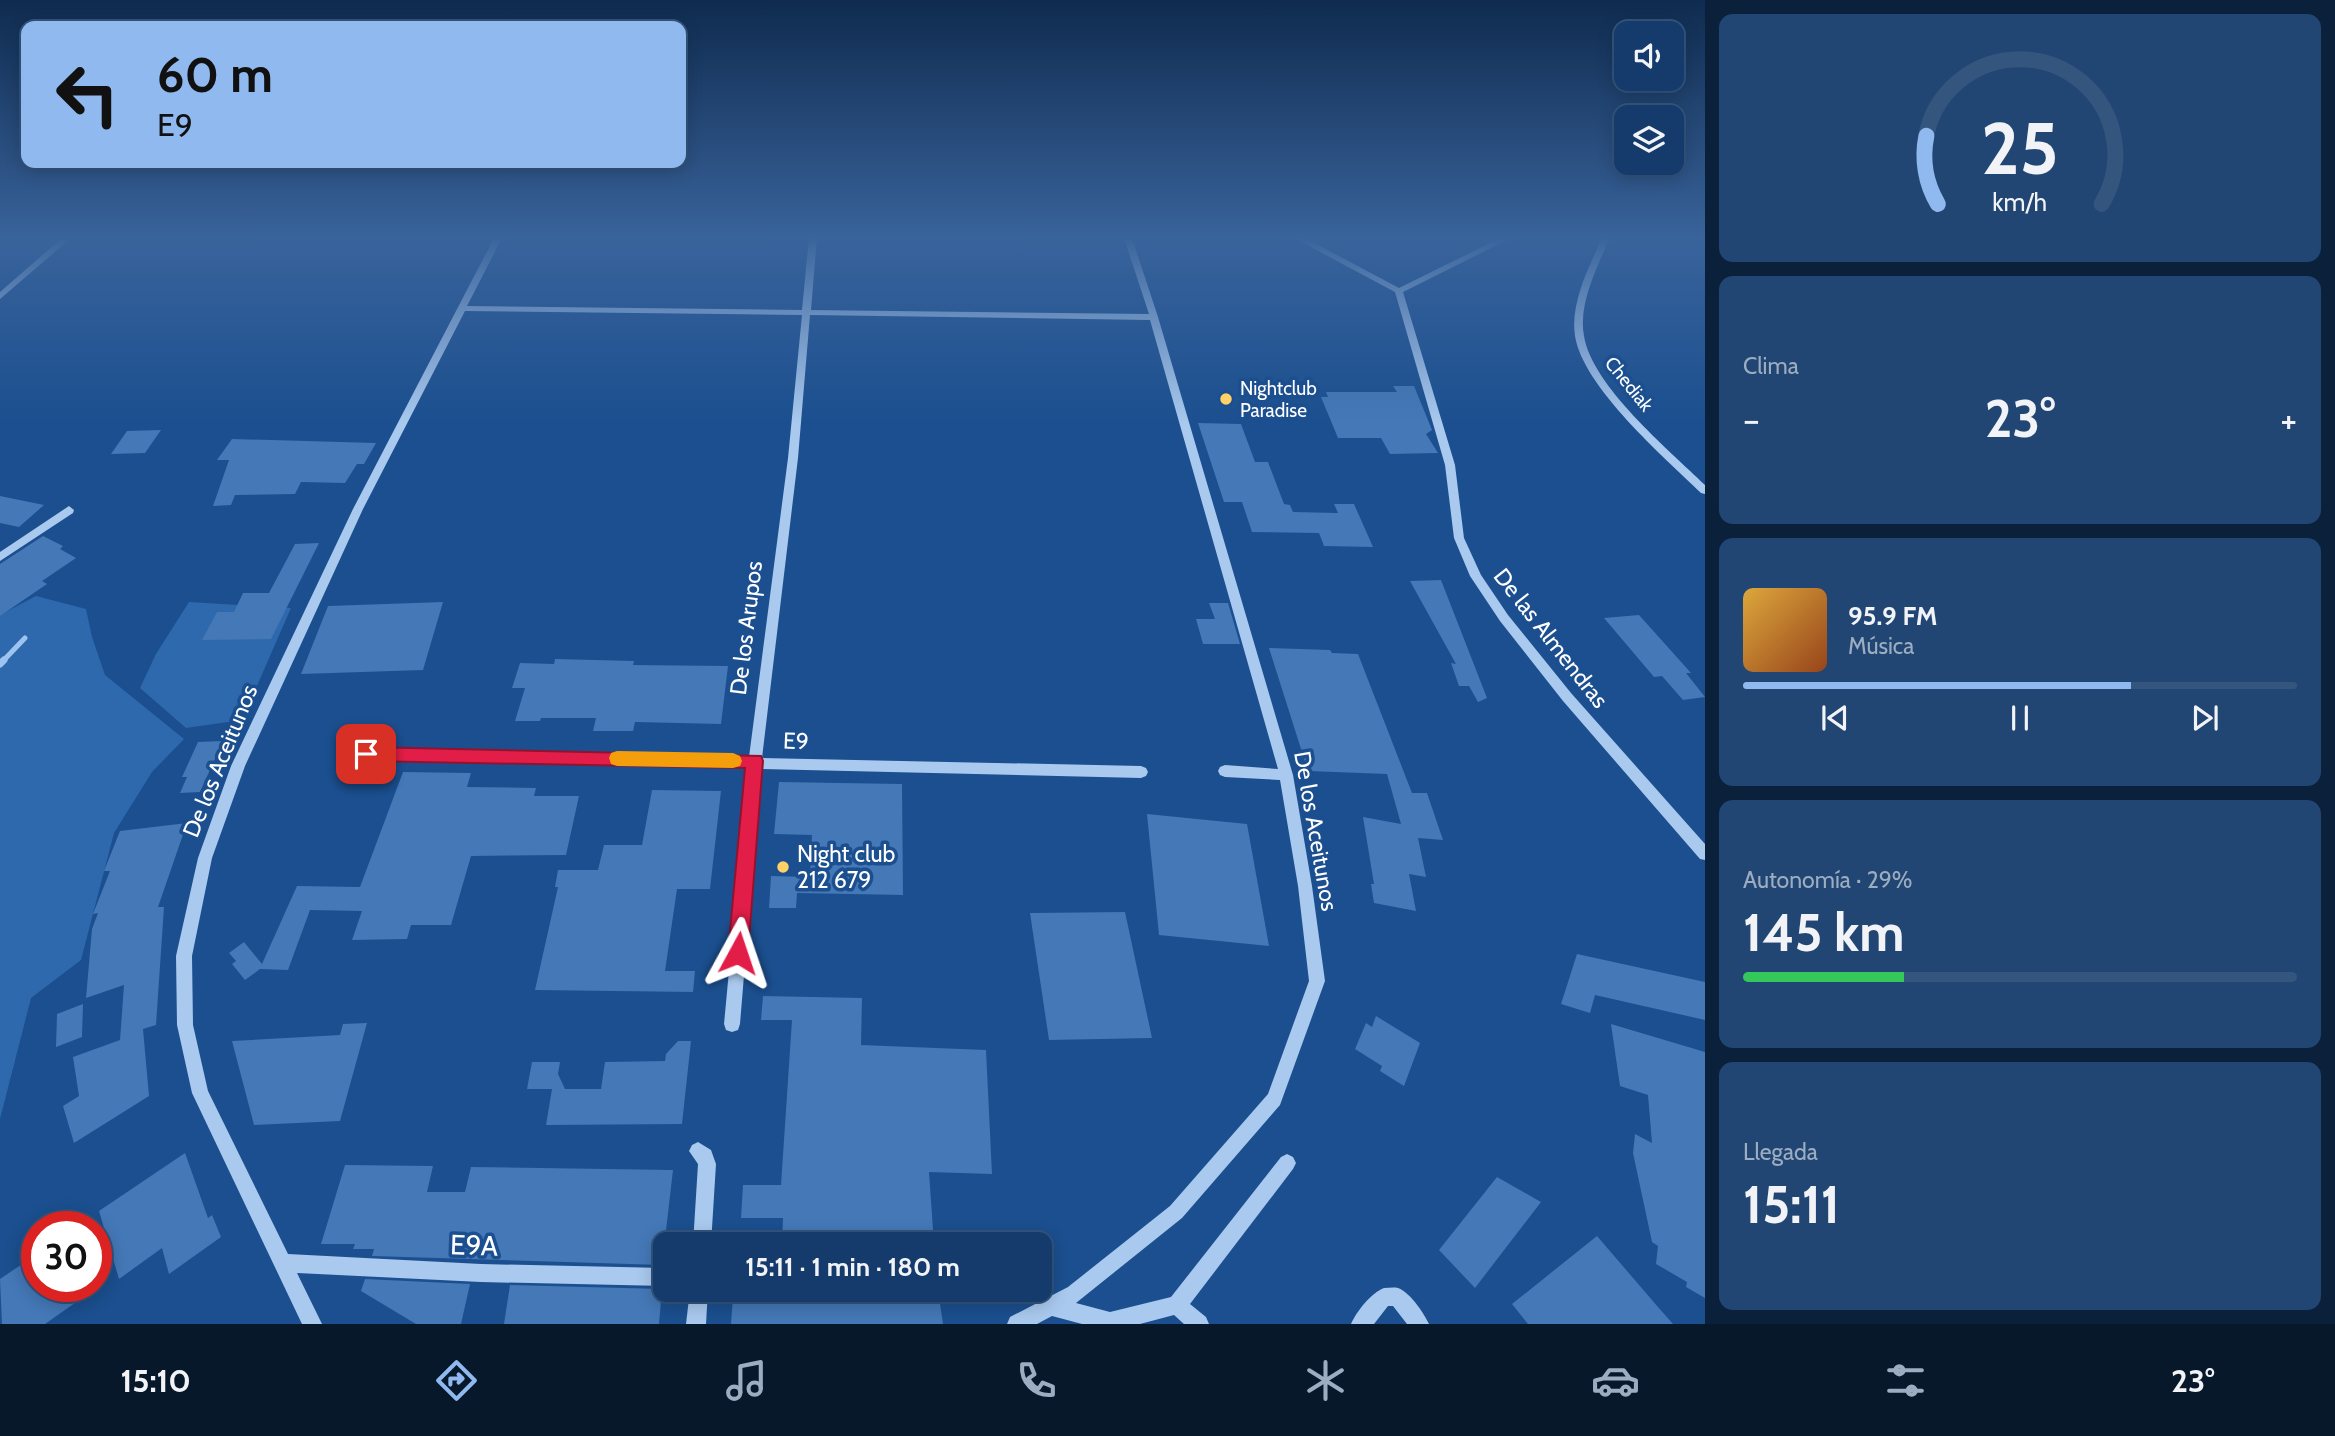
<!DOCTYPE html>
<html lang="es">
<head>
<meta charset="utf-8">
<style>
	body { margin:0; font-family:Cabin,sans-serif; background:#214673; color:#f1f3f6; height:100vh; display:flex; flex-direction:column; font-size:26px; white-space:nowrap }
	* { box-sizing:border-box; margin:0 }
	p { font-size:23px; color:#9dadc1 }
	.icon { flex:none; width:38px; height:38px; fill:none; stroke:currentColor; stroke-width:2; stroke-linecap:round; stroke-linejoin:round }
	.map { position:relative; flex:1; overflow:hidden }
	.drawer { display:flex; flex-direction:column; gap:14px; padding:14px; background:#0b203b; width:630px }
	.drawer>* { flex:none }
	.banner { position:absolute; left:21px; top:21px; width:665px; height:147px; border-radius:14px; box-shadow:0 4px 18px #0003,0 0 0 2px #33557e; background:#90b9f0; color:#111; overflow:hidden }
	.buttons { position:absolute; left:1614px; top:21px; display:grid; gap:14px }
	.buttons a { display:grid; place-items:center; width:70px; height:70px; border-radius:14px; background:#143b6b; box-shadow:0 4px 18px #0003,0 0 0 2px #33557e; font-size:35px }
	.speed { position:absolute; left:21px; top:1211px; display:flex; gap:14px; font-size:35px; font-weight:700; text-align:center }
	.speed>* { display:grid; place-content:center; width:91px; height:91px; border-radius:50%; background:#143b6b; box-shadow:0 4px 18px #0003,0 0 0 2px #33557e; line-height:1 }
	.speed .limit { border:10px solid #d22; background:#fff; color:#111 }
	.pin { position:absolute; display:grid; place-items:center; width:60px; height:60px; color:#fff; margin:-30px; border-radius:14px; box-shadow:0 4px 10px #0006 }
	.me { position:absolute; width:77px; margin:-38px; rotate:5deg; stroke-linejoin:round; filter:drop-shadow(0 0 5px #0008) }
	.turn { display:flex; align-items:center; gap:24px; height:147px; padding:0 21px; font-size:32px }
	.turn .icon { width:91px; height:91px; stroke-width:2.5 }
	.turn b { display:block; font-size:49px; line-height:60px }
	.big { font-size:52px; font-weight:800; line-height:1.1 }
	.drawer .widget { flex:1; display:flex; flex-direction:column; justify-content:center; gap:10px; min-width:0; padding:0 24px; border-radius:14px; background:#214673 }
	.drawer .dial { align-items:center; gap:0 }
	.dial svg { height:182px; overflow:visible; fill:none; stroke:#33557e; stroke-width:7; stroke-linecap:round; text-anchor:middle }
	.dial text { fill:#f1f3f6; stroke:none }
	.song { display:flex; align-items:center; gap:21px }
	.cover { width:84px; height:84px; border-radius:10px; background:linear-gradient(135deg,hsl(40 70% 55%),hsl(20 70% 35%)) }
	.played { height:7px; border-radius:4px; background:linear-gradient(90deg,#90b9f0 70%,#33557e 70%) }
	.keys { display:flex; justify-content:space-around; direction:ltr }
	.heat { display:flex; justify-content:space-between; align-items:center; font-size:38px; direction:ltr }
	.charge { height:10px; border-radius:5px; background:linear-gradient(90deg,#34c759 29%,#33557e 0) }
	.trip { position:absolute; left:653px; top:1232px; width:399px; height:70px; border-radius:14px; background:#143b6b; box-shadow:0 4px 18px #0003,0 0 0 2px #33557e; font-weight:800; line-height:70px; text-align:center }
	.tab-bar { display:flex; height:112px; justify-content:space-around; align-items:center; background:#08182b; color:#9dadc1 }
	.tab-bar .icon { width:49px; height:49px }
	.tab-bar .active { color:#90b9f0 }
	.tab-bar b { font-size:32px; color:#f1f3f6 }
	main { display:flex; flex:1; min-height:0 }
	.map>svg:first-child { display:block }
	.green { fill:#2e69ad }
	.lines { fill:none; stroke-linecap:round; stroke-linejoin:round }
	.stream-far1 { stroke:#9cc4f0; stroke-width:5 }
	.stream { stroke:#9cc4f0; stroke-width:7 }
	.building { fill:#4478b7 }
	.minor { fill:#a9c9ee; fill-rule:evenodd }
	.route { fill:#e11d48; stroke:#92132f; stroke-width:2 }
	.slow { fill:#f59e0b }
	.poi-dot { fill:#ffd166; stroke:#1b4f8f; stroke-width:2.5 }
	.labels { text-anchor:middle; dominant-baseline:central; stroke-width:7; stroke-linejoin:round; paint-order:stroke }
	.far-street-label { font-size:19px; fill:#fff; stroke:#1b4f8f }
	.far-poi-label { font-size:19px; fill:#fff; stroke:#1b4f8f; text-anchor:start }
	.street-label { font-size:23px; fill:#fff; stroke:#1b4f8f }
	.poi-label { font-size:23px; fill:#fff; stroke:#1b4f8f; text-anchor:start }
	.near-street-label { font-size:28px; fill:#fff; stroke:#1b4f8f }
</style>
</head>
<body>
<main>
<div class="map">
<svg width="1705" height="1324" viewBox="0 0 1705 1324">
	<rect width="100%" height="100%" fill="#1b4f8f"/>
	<g class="green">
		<path d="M36 596 86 609 92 637 105 675 184 739 152 772 114 833 81 960 31 998 0 1119V615Z"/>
		<path d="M189 602 291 608 242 720 186 728 140 688 156 654Z"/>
	</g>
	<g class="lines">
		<path class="stream-far1" d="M2 662 25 638"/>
		<path class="stream" d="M0 664 4 660"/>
	</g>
	<g class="building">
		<path d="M1393 386H1414L1432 430 1426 434 1438 453 1390 454 1381 438H1338L1321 397H1328L1326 392H1397Z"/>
		<path d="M1198 423 1241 424 1255 462H1268L1284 504 1290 505 1293 512 1338 513 1334 504H1354L1373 547 1324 546 1319 533 1252 532 1242 502H1224Z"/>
		<path d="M161 430 145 453 111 454 127 431Z"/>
		<path d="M232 439 376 443 364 464H357L345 483 301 482 295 494 235 495 231 505 213 506 229 460H217Z"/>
		<path d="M0 496 44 505 19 527 0 523Z"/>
		<path d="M43 536 63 546 60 549 76 558 42 581 47 584 0 616V564Z"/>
		<path d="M319 543 271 639 202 640 217 612H234L243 593H269L295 544Z"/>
		<path d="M1441 580 1487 698 1478 702 1469 686H1459L1451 663 1456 664 1410 581Z"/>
		<path d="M443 602 423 670 301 674 328 606Z"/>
		<path d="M1209 603H1228L1240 644H1203L1196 619H1215Z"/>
		<path d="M1639 615 1691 673H1686L1705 697 1683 700 1662 676 1654 677 1604 618Z"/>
		<path d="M1269 648 1330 650 1332 653 1358 654 1412 793H1427L1443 840 1418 838 1426 877 1409 874 1416 911 1374 903 1371 884H1374L1363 817 1401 824 1387 774 1308 771Z"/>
		<path d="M555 659 634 661 633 665 728 666 721 724 635 722 633 731H593L596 718H541L540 721H515L525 688H512L520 663 554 664Z"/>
		<path d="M223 741 200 792 180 793 187 777H182L198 742Z"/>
		<path d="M403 772 471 773 467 787 536 788 534 796H579L566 855 471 856 451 925H411L407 939 352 940 362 911 310 910 288 970 260 969 245 980 232 964 236 961 229 953 244 942 262 964 297 886 360 887Z"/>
		<path d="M779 782 902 784 903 895 797 893 796 908H769L771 876 810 877 812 835 774 834Z"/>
		<path d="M652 790 721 791 710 889H677L665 971H695L693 992 535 990 558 887H555L558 870H598L604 845H642Z"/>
		<path d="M1147 814 1247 824 1269 946 1159 935Z"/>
		<path d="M187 823 158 907H164L156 1025 143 1029 149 1096 74 1143 63 1106 79 1096 73 1057 120 1040 124 985 86 998 92 929 98 913 93 914 110 871H104L120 831Z"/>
		<path d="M1125 912 1152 1038 1049 1040 1030 913Z"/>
		<path d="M1577 954 1705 982V1020L1595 995 1590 1013 1561 1004Z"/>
		<path d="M763 996 862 998 861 1045 986 1050 992 1174 929 1172 934 1244H782L783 1218H741L743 1185H781L792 1020H761Z"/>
		<path d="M83 1004 82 1037 56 1047 57 1014Z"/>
		<path d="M1376 1016 1420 1043 1404 1086 1380 1071 1382 1066 1355 1049 1366 1023 1372 1027Z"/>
		<path d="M367 1023 340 1121 254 1125 232 1041 340 1035 343 1024Z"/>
		<path d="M1611 1024 1705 1052V1298L1686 1287 1687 1282 1656 1264 1658 1246 1652 1242 1633 1153 1635 1134 1652 1143 1648 1095 1620 1086Z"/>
		<path d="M678 1041H691L682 1124 546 1125 552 1089H527L532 1062H560L558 1074 565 1089H601L605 1062 665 1061 666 1054Z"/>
		<path d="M185 1153 208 1218 212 1215 221 1237 169 1274 162 1248 119 1279 99 1211Z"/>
		<path d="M345 1165 433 1166 427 1192H465L471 1167 673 1170 662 1265 372 1256 374 1249H353L355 1244H321Z"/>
		<path d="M1497 1177 1541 1202 1475 1288 1439 1250Z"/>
		<path d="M1597 1236 1658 1307 1673 1324H1528L1512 1304Z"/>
		<path d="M37 1254V1286H99L45 1324H2L0 1279Z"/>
		<path d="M365 1279 470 1284 461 1324H416L361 1291Z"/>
		<path d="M510 1285 662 1289 659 1324H504Z"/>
		<path d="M778 1290H938L943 1324H731L733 1296Z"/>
	</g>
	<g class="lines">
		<g class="minor">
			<path d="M62 238H71L0 299V292Z"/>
			<path d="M494 238H502L467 306 802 310 809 238H817L811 310 1149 314 1124 238H1132L1158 317 1293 775 1312 886 1325 981 1280 1105 1182 1218 1076 1303 1110 1312 1171 1297 1281 1157 1287 1154 1293 1157 1296 1163 1293 1169 1190 1304 1206 1317 1209 1324H1184L1174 1315 1140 1324H1082L1052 1316 1037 1324H1007L1010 1317 1068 1287 1170 1206 1268 1094 1309 981 1298 886 1280 780 1225 777 1220 775 1218 771 1220 767 1225 765 1278 769 1150 320 810 315 798 458 762 758 1141 766 1146 768 1148 772 1146 776 1141 778 761 769 740 1024 738 1030 732 1032 726 1030 724 1024 748 768 366 760 361 758 359 754 361 750 366 748 749 757 788 458 802 315 465 311 363 509 245 766 212 858 192 956 193 1025 208 1091 288 1254 481 1264 665 1268V1286L481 1282 297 1273 322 1324H302L192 1093 177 1025 176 956 198 858 231 766 353 509Z"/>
			<path d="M1294 238H1305L1399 288 1500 238H1511L1403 292 1455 465 1464 538 1481 575 1508 615 1571 693 1705 844V860L1700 859 1563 701 1500 621 1470 576 1454 538 1445 465 1395 292Z"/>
			<path d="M1602 238H1610C1597 267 1578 304 1584 336 1592 386 1669 450 1705 485V494L1701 493C1664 457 1583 387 1575 336 1570 303 1589 267 1602 238Z"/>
			<path d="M69 506 74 510 73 513 0 561V552Z"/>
			<path d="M698 1142 711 1150 716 1164 711 1244H693L698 1164 689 1151 692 1145Z"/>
			<path d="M1384 1288C1390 1288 1397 1286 1402 1290 1412 1296 1424 1313 1429 1324H1407L1393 1306H1388L1374 1324H1351C1357 1311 1371 1293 1384 1288Z"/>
			<path d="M690 1290H708L706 1324H686Z"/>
		</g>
	</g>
	<linearGradient id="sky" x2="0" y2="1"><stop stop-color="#0f2b4f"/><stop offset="0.56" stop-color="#39639b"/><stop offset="1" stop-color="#39639b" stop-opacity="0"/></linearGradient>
	<rect width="1705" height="424" fill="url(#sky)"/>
	<path class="route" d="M366 747 761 756 763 761 748 953 745 959 738 962 731 959 728 953 745 768 366 761 360 759 358 754 360 749Z"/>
	<path class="slow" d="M617 751 733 753 740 756 742 761 740 766 733 768 617 766 611 764 609 758 611 753Z"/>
	<g class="poi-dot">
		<circle cx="1226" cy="399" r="7"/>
		<circle cx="783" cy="867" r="7"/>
	</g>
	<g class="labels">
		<g class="far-street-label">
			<text transform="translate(1629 384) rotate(51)">Chediak</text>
		</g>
		<g class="far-poi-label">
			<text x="1240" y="388">Nightclub<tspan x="1240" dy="22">Paradise</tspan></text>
		</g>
		<g class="street-label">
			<text transform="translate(746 628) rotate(-83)">De los Arupos</text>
			<text transform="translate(1551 638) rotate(52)">De las Almendras</text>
			<text transform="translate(796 741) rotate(2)">E9</text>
			<text transform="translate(220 761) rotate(-68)">De los Aceitunos</text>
			<text transform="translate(1316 831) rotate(80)">De los Aceitunos</text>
		</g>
		<g class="poi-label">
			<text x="797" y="854">Night club<tspan x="797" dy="26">212 679</tspan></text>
		</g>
		<g class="near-street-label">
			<text transform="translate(474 1245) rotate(2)">E9A</text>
		</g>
	</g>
</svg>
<div class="buttons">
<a><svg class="icon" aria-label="sound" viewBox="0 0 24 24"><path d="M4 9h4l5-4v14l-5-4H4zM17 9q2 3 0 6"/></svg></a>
<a><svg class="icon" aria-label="layers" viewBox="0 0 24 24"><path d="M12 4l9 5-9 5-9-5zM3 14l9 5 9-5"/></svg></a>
</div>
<div class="speed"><div class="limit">30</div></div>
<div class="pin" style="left:366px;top:754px;background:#d93025"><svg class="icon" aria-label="arrive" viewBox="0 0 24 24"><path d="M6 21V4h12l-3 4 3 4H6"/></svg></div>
<svg class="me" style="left:738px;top:953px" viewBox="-20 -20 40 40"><path d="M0-17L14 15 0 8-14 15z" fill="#e11d48" stroke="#fff" stroke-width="4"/></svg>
<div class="trip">15:11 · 1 min · 180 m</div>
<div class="banner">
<div class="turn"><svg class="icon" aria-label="left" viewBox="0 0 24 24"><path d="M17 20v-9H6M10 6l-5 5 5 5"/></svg><div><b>60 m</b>E9</div></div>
</div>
</div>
<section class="drawer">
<div class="widget dial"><svg viewBox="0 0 100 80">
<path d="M14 69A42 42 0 1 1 86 69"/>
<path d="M14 69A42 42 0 0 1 9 39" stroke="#90b9f0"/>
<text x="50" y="56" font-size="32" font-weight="700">25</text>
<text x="50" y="72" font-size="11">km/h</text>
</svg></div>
<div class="widget"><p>Clima</p>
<div class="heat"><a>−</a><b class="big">23°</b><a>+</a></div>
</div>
<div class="widget">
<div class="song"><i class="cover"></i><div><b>95.9 FM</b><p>Música</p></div></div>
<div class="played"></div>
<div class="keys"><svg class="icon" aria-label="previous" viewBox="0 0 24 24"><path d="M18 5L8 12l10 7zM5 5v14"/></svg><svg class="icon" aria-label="pause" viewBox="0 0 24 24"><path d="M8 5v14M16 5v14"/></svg><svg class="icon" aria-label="next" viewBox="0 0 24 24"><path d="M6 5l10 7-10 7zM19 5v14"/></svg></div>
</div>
<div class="widget"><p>Autonomía · 29%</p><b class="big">145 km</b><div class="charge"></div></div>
<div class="widget"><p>Llegada</p><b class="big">15:11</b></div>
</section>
</main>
<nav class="tab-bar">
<b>15:10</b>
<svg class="icon active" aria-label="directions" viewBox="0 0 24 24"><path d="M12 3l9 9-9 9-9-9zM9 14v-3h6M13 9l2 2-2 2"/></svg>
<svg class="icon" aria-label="music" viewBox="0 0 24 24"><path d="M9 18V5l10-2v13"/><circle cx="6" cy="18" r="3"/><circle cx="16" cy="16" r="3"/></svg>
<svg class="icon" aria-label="phone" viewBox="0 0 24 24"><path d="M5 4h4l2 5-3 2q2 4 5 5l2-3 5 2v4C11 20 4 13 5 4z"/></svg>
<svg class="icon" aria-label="climate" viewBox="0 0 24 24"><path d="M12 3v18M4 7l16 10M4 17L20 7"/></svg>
<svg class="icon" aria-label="car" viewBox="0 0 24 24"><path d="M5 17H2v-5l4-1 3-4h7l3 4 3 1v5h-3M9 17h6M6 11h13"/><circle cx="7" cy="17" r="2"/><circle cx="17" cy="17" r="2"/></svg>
<svg class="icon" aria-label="filters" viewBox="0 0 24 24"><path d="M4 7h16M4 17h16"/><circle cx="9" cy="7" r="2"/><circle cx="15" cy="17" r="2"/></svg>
<b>23°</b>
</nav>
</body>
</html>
